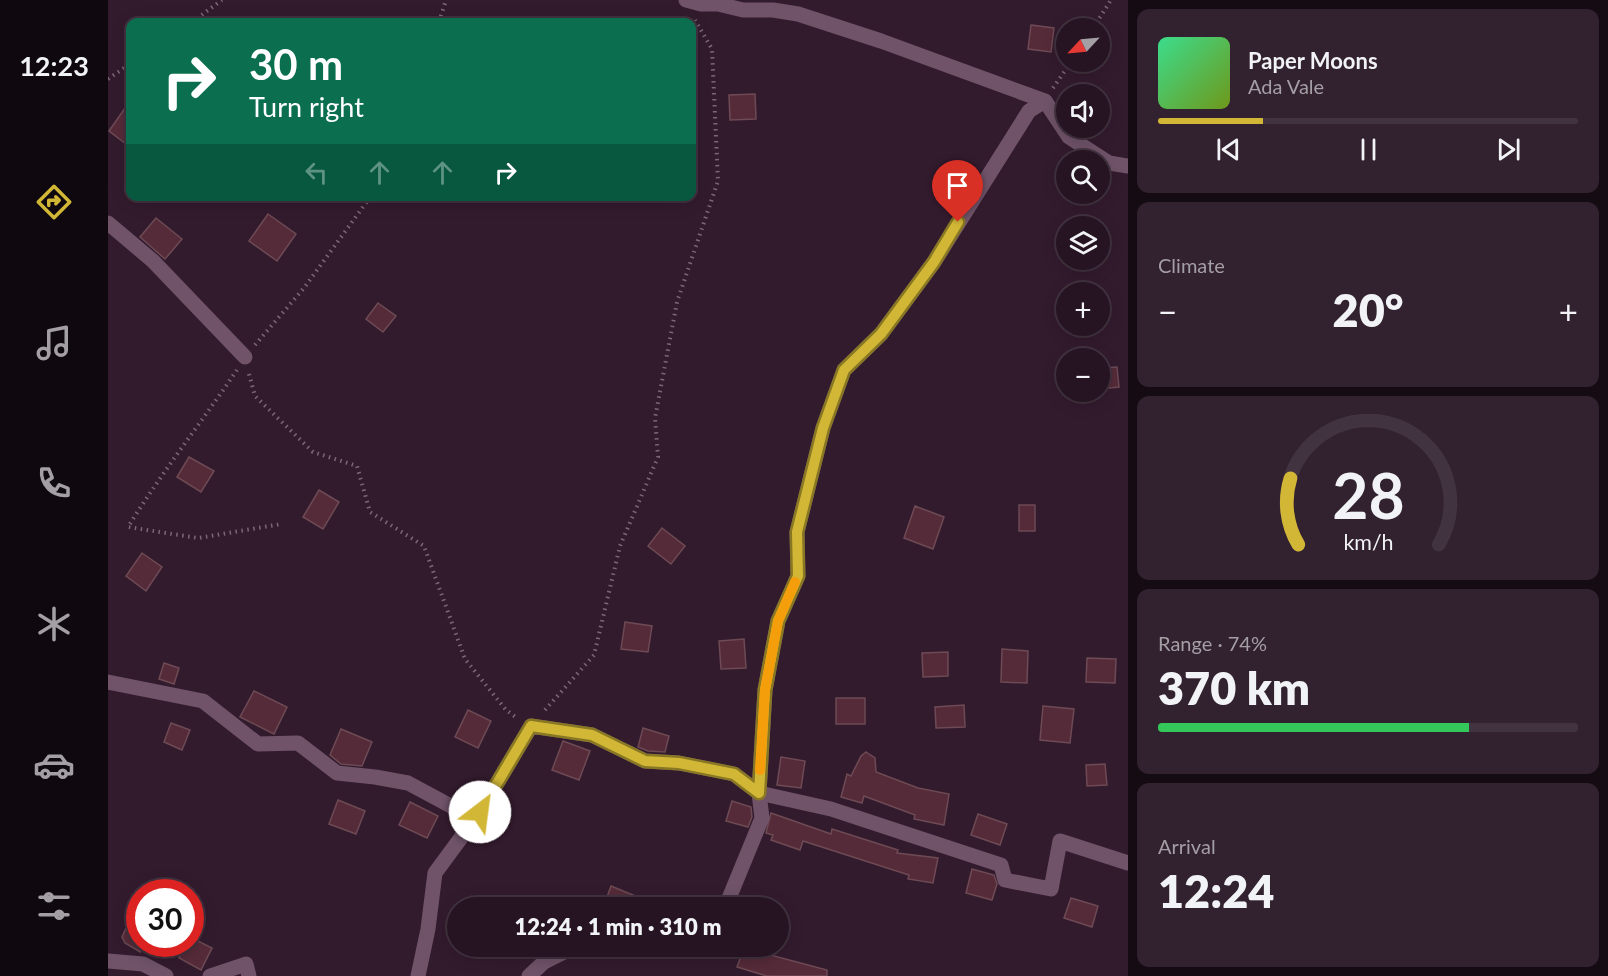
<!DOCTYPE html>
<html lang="en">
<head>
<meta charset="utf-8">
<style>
	body { margin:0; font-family:Lato,sans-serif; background:#32212f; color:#f1f3f6; height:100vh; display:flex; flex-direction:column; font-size:22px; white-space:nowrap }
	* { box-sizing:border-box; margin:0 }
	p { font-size:20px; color:#a49ea5 }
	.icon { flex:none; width:33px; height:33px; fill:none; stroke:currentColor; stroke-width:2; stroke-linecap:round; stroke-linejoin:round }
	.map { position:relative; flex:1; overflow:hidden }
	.details { display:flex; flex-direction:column; gap:9px; padding:9px; background:#150b13; width:480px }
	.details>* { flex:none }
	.top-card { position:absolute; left:18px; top:18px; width:570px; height:183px; border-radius:12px; box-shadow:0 3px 15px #0003,0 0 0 2px #423340; background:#0b6e4f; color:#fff; overflow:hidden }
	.needle { width:39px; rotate:244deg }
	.tools { position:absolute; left:948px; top:18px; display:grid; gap:12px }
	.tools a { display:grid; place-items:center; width:54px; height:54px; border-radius:50%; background:#261422; box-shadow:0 3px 15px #0003,0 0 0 2px #423340; font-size:30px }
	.speed { position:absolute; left:18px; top:879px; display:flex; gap:12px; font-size:30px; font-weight:700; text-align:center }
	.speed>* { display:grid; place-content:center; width:78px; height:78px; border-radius:50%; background:#261422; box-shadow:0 3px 15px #0003,0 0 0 2px #423340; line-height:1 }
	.speed .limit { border:9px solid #d22; background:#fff; color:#111 }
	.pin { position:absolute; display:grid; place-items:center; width:51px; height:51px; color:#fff; margin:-62px -26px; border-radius:50% 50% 50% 0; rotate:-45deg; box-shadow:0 0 6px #0007 }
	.pin .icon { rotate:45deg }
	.me { position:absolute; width:66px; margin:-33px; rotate:30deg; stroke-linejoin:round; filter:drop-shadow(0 0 4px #0008) }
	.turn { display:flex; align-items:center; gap:21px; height:126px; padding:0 24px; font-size:27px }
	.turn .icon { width:78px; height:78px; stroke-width:2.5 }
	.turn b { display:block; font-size:42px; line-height:51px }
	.lanes { display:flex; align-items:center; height:57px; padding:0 24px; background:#0003; justify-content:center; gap:30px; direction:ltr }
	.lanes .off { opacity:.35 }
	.big { font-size:45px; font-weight:800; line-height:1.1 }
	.details .widget { flex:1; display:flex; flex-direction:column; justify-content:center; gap:9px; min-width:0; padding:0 21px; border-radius:12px; background:#32212f }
	.details .dial { align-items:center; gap:0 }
	.dial svg { height:156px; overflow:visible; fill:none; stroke:#423340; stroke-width:7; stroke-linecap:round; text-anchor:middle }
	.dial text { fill:#f1f3f6; stroke:none }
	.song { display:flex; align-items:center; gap:18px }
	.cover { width:72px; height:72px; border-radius:9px; background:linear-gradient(135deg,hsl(150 70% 55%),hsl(80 70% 35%)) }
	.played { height:6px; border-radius:3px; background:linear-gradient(90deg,#d2b736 25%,#423340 25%) }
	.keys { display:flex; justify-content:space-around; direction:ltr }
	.heat { display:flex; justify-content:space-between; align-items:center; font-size:33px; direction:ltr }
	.charge { height:9px; border-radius:4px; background:linear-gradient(90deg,#34c759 74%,#423340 0) }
	.trip { position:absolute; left:339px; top:897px; width:342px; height:60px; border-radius:30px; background:#261422; box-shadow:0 3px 15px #0003,0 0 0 2px #423340; font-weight:800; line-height:60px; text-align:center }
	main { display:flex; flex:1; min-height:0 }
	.tabs { display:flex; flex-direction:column; width:108px; justify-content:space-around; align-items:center; background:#0f080e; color:#a49ea5 }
	.tabs .icon { width:42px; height:42px }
	.tabs .on { color:#d2b736 }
	.tabs b { font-size:27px; color:#f1f3f6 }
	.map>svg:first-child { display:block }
	.building { fill:#562b39; stroke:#6d4a54; stroke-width:1.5 }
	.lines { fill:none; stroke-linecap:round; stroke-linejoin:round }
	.path { stroke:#7c6778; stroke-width:4; stroke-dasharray:1.5 4.5; stroke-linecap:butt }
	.minor { stroke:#705369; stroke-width:15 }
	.route-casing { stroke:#887723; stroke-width:15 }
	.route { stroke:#d2b736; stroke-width:10 }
	.slow { stroke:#f59e0b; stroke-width:10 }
</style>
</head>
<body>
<main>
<nav class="tabs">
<b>12:23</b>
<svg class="icon on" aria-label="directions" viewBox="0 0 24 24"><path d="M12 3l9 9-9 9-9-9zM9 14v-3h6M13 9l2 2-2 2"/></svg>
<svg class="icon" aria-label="music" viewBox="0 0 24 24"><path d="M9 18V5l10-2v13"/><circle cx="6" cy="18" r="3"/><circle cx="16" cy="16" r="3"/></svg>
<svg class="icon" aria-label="phone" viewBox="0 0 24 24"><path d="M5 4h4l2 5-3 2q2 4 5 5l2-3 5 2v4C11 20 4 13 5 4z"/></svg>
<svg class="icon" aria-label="climate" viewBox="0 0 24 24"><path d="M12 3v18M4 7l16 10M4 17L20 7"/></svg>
<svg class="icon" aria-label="car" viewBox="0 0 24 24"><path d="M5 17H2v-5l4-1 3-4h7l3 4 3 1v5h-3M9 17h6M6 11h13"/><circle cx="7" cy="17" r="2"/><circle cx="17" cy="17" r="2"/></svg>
<svg class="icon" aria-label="filters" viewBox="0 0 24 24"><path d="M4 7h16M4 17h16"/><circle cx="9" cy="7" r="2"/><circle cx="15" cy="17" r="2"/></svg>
</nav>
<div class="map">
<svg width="1020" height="976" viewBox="0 0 1020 976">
	<rect width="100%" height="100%" fill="#331b2e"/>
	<g class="building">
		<path d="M923 25 946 28 943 52 920 49Z"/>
		<path d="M647 94 648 119 622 120 621 95Z"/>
		<path d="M22 101V147L1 131Z"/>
		<path d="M160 214 188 234 169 261 141 241Z"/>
		<path d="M48 218 74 239 57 259 32 237Z"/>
		<path d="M270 303 288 316 275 332 258 319Z"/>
		<path d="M1009 367 1011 387 992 389V368Z"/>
		<path d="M81 457 106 471 93 492 69 477Z"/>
		<path d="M211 490 231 502 215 529 195 517Z"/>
		<rect x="911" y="505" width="16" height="26"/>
		<path d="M807 506 836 517 825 549 796 538Z"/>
		<path d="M554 528 577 546 563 564 540 546Z"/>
		<path d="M34 553 54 567 38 591 18 576Z"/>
		<path d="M517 622 544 626 540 652 513 649Z"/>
		<path d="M636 639 638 668 613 669 611 641Z"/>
		<path d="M894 649 920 651 919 683 893 682Z"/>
		<path d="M840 652V676L815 677 814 653Z"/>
		<path d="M979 658 1008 659 1007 683 978 682Z"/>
		<path d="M56 663 71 668 66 684 51 679Z"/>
		<path d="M146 691 179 707 166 734 132 717Z"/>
		<rect x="728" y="698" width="29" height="26"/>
		<path d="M856 705 857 727 828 728 827 707Z"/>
		<path d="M935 706 966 709 962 743 932 740Z"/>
		<path d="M360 710 383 721 370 748 347 737Z"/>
		<path d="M63 723 82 730 74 750 56 742Z"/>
		<path d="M535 728 561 736 557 752 540 751 530 747Z"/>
		<path d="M233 729 264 742 254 766 233 764 222 755Z"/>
		<path d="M455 741 482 751 471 780 444 770Z"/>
		<path d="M758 752 767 758 768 772 810 788 841 794 836 825 806 819 807 815 756 796 754 803 733 797 739 774 743 776 753 756Z"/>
		<path d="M673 757 697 761 693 788 669 785Z"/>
		<path d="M997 764 999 785 979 786 978 765Z"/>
		<path d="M230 800 257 811 248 834 221 824Z"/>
		<path d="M624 801 643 807 644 817 640 827 618 821Z"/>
		<path d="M302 802 330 816 319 838 291 825Z"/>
		<path d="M663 813 723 834 724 829 790 850 789 853 830 858 825 883 800 879 801 875 695 841 692 850 663 840 665 835 658 833Z"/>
		<path d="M870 814 899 824 892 845 863 835Z"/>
		<path d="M864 869 886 875 889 884 884 900 858 893Z"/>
		<path d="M503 886 554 907V908H495Z"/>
		<path d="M963 898 990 906 984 927 956 918Z"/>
		<path d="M32 923V952L17 943 14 937 18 928Z"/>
		<path d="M82 937 104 948 93 970 71 958 78 944H82Z"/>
		<path d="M636 948 719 970V976H659L629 967Z"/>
	</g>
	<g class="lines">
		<g class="path">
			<path d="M84 22 114 0"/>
			<path d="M331 22 338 0"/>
			<path d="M985 28 1003 0"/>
			<path d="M0 79 22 64"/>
			<path d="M945 88 963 62"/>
			<path d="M147 345 196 288 263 196"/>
			<path d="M129 370C93 423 54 472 20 527L90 538 174 524"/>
			<path d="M141 374 147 396 205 452 249 466 262 512 316 546 357 659 398 710 409 718"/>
			<path d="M437 710 486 655 512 546 550 457 547 418 569 302 610 181 604 49 587 20"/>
		</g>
		<g class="minor">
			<path d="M578 0 593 4H610L635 10H665L690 14 773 41 937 101 961 137 1001 163 1020 166"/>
			<path d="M0 223 45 261 137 357"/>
			<path d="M0 682 95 701 150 744 190 743 229 773 267 777 300 783 367 819"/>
			<path d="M617 908 654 818 651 793 657 690 670 621 690 576 689 532 715 428 736 370 773 334 826 262 921 111 937 101"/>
			<path d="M0 961 35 964 58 976"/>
			<path d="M102 976 138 964 141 976"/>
			<path d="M310 976 320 929 327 873 372 812 423 726 484 735 537 761 571 763 626 774 651 793 723 809 893 865 897 880 943 889 952 841 1020 863"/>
			<path d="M421 976 436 962 468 946"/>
		</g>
	</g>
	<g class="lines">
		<defs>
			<path id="route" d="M372 812 423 726 484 735 537 761 571 763 626 774 651 793 657 690 670 621 690 576 689 532 715 428 736 370 773 334 826 262 850 222"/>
		</defs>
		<use href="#route" class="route-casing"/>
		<use href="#route" class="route"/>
		<path class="slow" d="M652 770 657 690 670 621 687 582"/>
	</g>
</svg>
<div class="tools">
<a><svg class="needle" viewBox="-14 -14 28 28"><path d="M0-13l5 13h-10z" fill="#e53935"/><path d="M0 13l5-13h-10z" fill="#a49ea5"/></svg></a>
<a><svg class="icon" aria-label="sound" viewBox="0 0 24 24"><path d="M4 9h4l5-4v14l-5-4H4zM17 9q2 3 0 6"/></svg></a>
<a><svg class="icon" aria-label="search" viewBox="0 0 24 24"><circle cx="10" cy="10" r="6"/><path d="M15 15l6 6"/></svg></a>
<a><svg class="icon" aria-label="layers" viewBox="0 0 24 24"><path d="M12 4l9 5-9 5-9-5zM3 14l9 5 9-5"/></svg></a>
<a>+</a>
<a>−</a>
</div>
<div class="speed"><div class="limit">30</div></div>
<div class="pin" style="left:850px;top:222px;background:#d93025"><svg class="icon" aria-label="arrive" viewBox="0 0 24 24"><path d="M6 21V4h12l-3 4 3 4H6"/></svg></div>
<svg class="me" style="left:372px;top:812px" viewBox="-20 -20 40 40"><circle r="19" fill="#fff"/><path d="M0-13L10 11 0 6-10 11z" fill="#d2b736"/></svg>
<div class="trip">12:24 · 1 min · 310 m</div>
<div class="top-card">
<div class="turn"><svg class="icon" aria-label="right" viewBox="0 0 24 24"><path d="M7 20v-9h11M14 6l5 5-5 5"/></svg><div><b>30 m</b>Turn right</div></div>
<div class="lanes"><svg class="icon off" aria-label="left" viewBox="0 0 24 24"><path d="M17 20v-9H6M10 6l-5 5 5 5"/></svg><svg class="icon off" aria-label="ahead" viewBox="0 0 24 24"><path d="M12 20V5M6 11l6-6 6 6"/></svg><svg class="icon off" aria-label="ahead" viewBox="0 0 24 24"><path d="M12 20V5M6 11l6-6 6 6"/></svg><svg class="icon" aria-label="right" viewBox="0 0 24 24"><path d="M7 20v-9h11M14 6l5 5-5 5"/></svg></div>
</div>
</div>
<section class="details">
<div class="widget">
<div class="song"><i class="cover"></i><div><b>Paper Moons</b><p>Ada Vale</p></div></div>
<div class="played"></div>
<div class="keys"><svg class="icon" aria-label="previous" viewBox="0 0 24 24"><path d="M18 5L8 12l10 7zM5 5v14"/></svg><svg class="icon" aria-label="pause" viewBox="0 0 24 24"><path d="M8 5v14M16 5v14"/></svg><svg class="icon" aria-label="next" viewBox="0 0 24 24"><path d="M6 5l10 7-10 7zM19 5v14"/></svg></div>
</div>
<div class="widget"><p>Climate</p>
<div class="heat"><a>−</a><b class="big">20°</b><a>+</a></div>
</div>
<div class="widget dial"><svg viewBox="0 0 100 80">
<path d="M14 69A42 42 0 1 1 86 69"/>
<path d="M14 69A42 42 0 0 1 10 35" stroke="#d2b736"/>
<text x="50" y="56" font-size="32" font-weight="700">28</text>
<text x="50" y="72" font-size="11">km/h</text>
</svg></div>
<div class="widget"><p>Range · 74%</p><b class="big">370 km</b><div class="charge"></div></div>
<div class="widget"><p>Arrival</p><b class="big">12:24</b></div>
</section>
</main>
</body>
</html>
